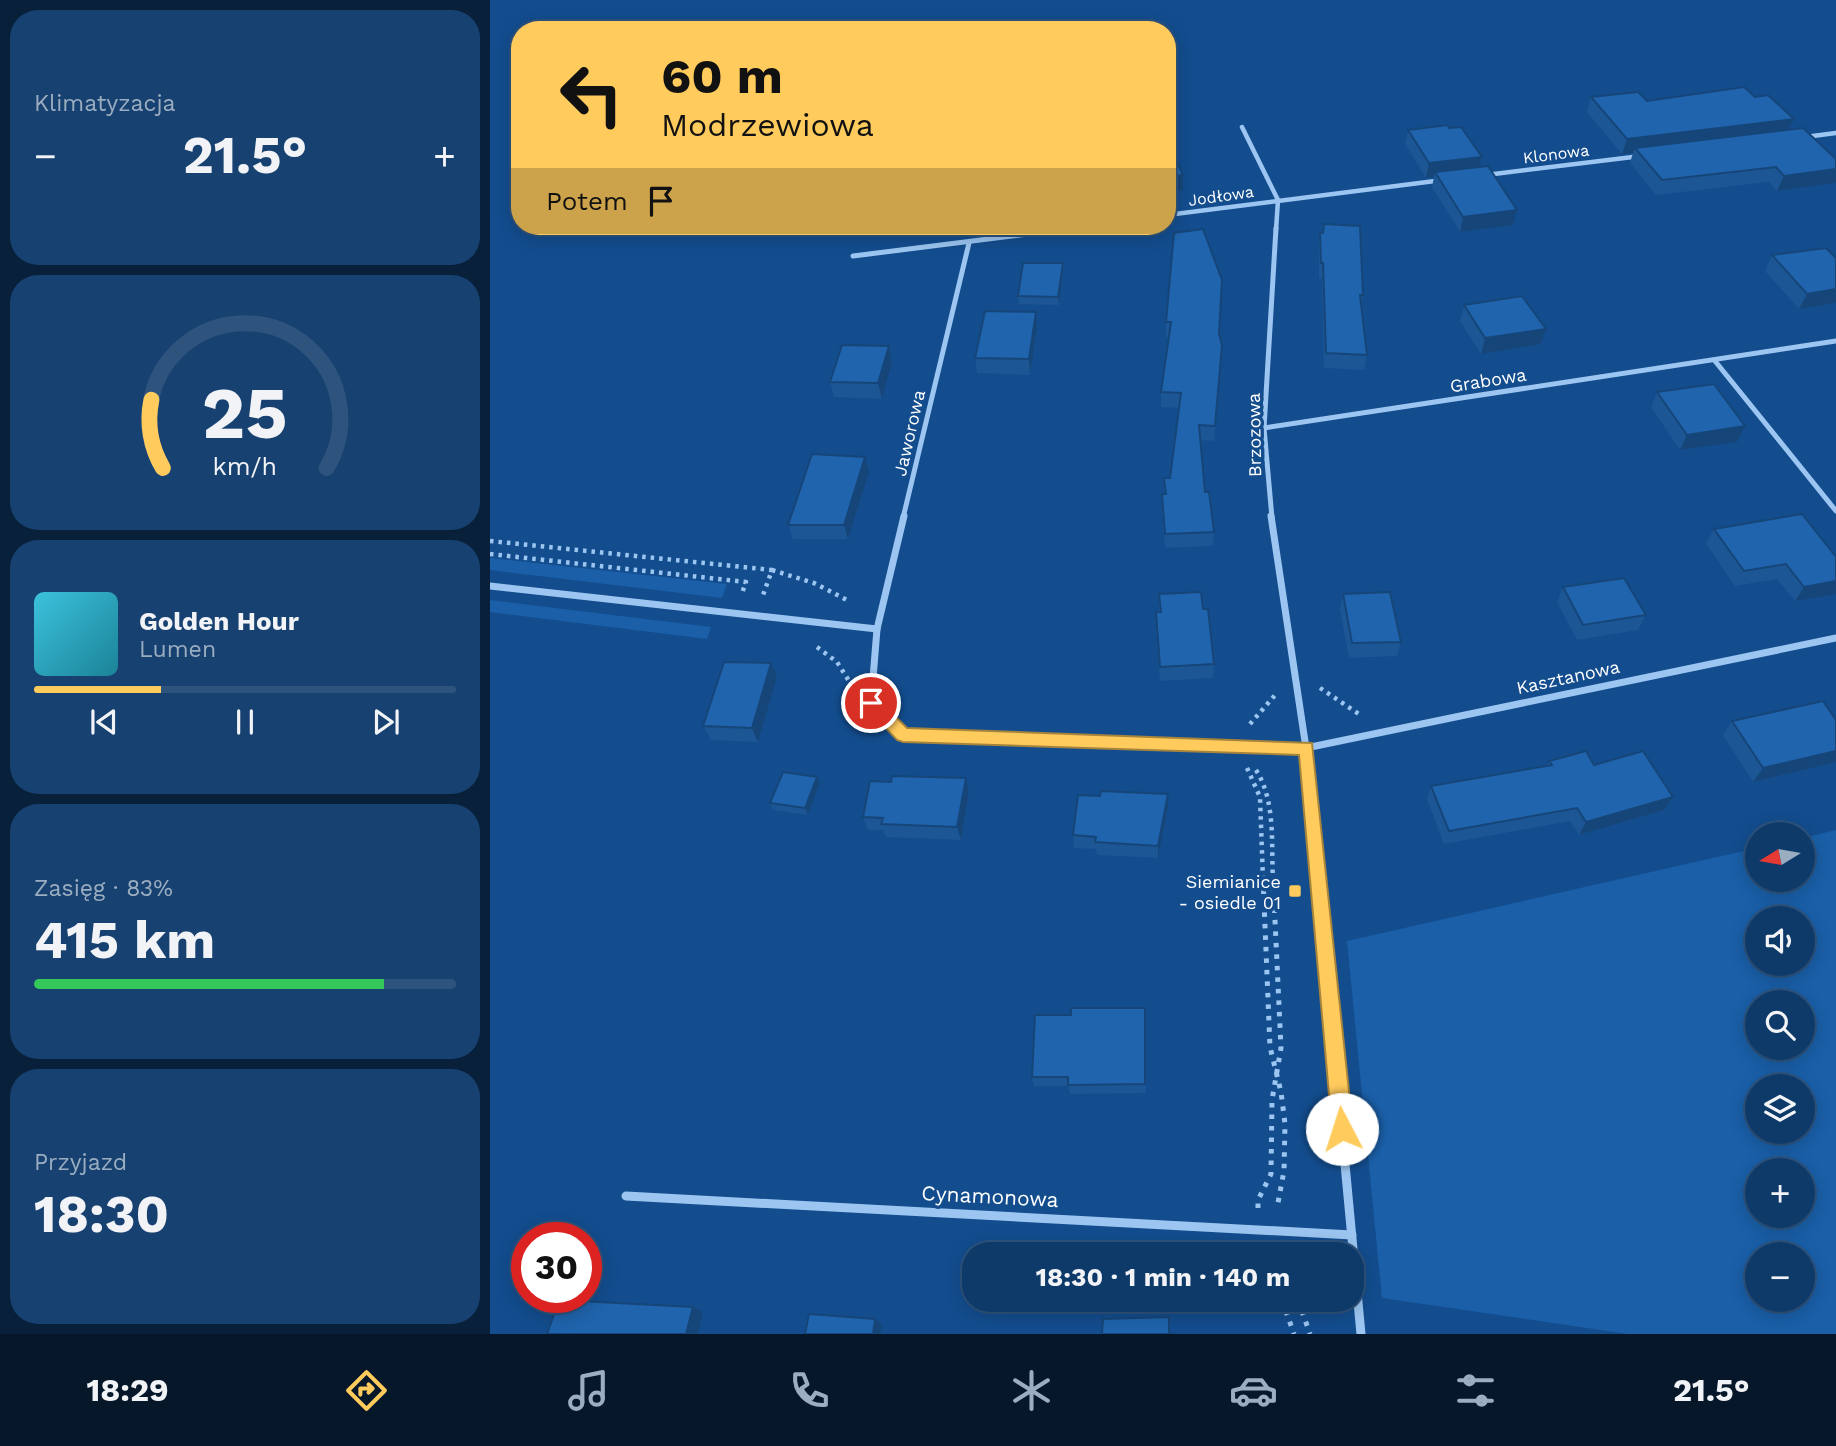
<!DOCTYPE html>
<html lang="pl">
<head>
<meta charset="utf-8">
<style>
	body { margin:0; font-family:"Work Sans",sans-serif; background:#174170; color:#f1f3f6; height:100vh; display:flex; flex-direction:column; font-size:26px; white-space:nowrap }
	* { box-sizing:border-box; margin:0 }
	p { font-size:23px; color:#9badc1 }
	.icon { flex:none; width:38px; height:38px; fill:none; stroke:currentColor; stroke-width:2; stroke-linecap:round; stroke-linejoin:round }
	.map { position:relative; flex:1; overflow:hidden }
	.side { display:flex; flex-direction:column; gap:10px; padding:10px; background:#08203a; width:490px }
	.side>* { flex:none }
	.guide { position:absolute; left:21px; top:21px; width:665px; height:214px; border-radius:28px; box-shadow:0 4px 18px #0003,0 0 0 2px #2e547e; background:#ffcb5d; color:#111; overflow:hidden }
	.needle { width:46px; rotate:259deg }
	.tools { position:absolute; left:1255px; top:822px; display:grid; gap:14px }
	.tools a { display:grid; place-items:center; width:70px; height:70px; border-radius:50%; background:#0e3a6a; box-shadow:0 4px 18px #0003,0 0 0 2px #2e547e; font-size:35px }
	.speed { position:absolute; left:21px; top:1222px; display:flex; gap:14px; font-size:35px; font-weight:700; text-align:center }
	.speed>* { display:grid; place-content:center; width:91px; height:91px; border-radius:50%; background:#0e3a6a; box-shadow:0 4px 18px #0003,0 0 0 2px #2e547e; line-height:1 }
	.speed .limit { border:10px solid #d22; background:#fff; color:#111 }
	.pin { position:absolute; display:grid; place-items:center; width:60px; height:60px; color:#fff; margin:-30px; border:4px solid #fff; border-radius:50%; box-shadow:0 2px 7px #0007 }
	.me { position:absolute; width:77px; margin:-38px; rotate:355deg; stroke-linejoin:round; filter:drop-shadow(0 0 5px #0008) }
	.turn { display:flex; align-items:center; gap:24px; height:147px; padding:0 35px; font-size:32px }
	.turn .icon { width:91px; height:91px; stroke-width:2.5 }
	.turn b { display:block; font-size:49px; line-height:60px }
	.then { display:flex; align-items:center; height:66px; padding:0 35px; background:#0003; gap:14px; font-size:26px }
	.big { font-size:52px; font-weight:700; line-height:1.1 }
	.side .widget { flex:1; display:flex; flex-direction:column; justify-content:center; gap:10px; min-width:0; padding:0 24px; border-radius:28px; background:#174170 }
	.side .dial { align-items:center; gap:0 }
	.dial svg { height:182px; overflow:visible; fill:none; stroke:#2e547e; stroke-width:7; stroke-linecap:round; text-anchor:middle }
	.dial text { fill:#f1f3f6; stroke:none }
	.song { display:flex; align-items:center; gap:21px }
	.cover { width:84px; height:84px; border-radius:10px; background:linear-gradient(135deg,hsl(190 70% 55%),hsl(190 70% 35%)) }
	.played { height:7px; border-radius:4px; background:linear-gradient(90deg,#ffcb5d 30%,#2e547e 30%) }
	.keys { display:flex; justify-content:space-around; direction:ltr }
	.heat { display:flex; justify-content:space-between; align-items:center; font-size:38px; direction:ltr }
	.charge { height:10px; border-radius:5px; background:linear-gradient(90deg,#34c759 83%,#2e547e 0) }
	.trip { position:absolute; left:472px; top:1242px; width:402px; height:70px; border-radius:28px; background:#0e3a6a; box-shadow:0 4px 18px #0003,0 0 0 2px #2e547e; font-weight:700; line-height:70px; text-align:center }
	.menu { display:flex; height:112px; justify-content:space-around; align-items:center; background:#06172a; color:#9badc1 }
	.menu .icon { width:49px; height:49px }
	.menu .selected { color:#ffcb5d }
	.menu b { font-size:32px; color:#f1f3f6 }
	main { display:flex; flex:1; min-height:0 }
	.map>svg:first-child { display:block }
	.green { fill:#1a5fa8; fill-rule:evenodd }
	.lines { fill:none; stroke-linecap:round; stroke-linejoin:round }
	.path-far1 { stroke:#9cc6f1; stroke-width:4.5; stroke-dasharray:3.5 5; stroke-linecap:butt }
	.path { stroke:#9cc6f1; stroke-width:5; stroke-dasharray:4.5 7; stroke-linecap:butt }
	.street-far3 { stroke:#9cc6f1; stroke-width:4.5 }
	.street-far2 { stroke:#9cc6f1; stroke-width:5 }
	.street-far1 { stroke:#9cc6f1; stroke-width:7 }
	.street { stroke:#9cc6f1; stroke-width:9 }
	.wall { fill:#1c5695 }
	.shaded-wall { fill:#164679 }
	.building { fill:#2064ad; stroke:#164679; stroke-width:2 }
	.route { fill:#ffcb5d; stroke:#a6843c; stroke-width:2 }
	.poi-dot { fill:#ffcb5d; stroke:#134d8e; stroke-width:2.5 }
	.labels { text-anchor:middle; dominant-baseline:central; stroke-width:7; stroke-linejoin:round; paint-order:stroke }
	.far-street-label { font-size:16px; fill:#fff; stroke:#134d8e }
	.street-label { font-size:18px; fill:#fff; stroke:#134d8e }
	.poi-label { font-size:18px; fill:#fff; stroke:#134d8e; text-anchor:end }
	.near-street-label { font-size:21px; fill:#fff; stroke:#134d8e }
</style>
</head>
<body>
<main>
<section class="side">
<div class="widget"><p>Klimatyzacja</p>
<div class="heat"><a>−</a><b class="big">21.5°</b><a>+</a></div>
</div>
<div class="widget dial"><svg viewBox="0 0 100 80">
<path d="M14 69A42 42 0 1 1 86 69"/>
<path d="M14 69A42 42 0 0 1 9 39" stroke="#ffcb5d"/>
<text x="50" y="56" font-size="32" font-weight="700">25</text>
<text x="50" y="72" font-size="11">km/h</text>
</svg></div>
<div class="widget">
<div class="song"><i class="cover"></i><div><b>Golden Hour</b><p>Lumen</p></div></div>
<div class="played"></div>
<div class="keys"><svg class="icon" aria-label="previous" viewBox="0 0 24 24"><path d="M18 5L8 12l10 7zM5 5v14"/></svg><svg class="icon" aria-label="pause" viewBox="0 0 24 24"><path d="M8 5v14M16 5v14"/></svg><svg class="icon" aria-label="next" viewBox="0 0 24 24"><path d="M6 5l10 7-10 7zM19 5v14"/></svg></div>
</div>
<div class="widget"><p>Zasięg · 83%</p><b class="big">415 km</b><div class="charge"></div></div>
<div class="widget"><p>Przyjazd</p><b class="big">18:30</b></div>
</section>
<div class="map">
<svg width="1346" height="1334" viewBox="0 0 1346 1334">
	<rect width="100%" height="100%" fill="#134d8e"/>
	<g class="green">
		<path d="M0 558 237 584 232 598 0 570Z"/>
		<path d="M0 600 221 627 217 639 0 612Z"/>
		<path d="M1346 830V1334H1138L892 1298 857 941 1267 848V880H1312L1313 838ZM1267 919H1312V964H1267ZM1267 1003H1312V1048H1267ZM1267 1087H1312V1132H1267ZM1267 1171H1312V1216H1267ZM1267 1255H1312V1300H1267Z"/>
	</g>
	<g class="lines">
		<g class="path-far1">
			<path d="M0 541 282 570 273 595"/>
			<path d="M0 554 256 582 252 593"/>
			<path d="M282 570 324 583 359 601"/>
			<path d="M327 647 347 662 359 681"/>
			<path d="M830 688 869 714"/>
			<path d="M760 724 786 694"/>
			<path d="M757 768 770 797 773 880"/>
			<path d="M766 770C786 801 781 844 783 880"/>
		</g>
		<g class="path">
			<path d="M773 878 780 1047 791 1092 795 1124 794 1171 787 1208"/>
			<path d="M768 1208V1200L781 1174 782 1100 791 1048 783 878"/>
			<path d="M792 1300 804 1334"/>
			<path d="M808 1300 820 1334"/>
		</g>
		<g class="street-far3">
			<path d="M752 127 788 200 786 230"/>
			<path d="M1315 137 1346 133"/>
			<path d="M996 175 1151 156"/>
			<path d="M677 215 953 180"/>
			<path d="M572 230 604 226"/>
		</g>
		<g class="street-far2">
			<path d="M363 256 586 228"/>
			<path d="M1225 361 1346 511"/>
			<path d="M774 428 1346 341"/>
			<path d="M413 518 479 243"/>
			<path d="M782 518 774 428 786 228"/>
		</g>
		<g class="street-far1">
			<path d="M414 516 387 629 381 703 413 735 816 748 1346 638"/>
			<path d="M781 516 816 748 828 880"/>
			<path d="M0 586 387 629"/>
		</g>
		<g class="street">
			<path d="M828 878 871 1334"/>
			<path d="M136 1196 862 1235"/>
		</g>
	</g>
	<g class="wall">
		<path d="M1101 97 1157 101 1299 130 1346 159 1287 191 1279 182 1166 195 1140 163 1143 153 1132 154 1097 112Z"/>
		<path d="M959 128 992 157 989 167 1027 210 1023 225 970 232 942 187 944 177 936 178 915 144 918 130Z"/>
		<path d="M834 224 873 295 871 307 877 355 874 370 834 368 832 279 829 278V248L830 233H832Z"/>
		<path d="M684 233 729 334 731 360 724 441 711 440 715 492 724 532 723 546 675 548 672 509V494H674V478H680L689 408 671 407V392L679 337H676V322Z"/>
		<path d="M1282 255 1346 258V303L1309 309 1275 271Z"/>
		<path d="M573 263V271L569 305 529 304 528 296Z"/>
		<path d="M974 305 1051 344 991 354 970 321Z"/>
		<path d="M547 328 540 375 487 373 485 358Z"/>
		<path d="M399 346 402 362 392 399 344 397 340 382Z"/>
		<path d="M1167 392 1255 426 1247 442 1190 450 1161 407Z"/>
		<path d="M379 472 358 539H303L298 525Z"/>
		<path d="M1224 529 1346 557 1305 601 1287 579 1245 586 1216 544Z"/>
		<path d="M1073 587 1156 615 1148 630 1087 640 1067 602Z"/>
		<path d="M669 594 713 609 724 664 723 678 670 681 666 626V612H669Z"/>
		<path d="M853 594 911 642 907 656 859 658 850 609Z"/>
		<path d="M287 677 268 742 221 740 213 726Z"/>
		<path d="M1346 720V762L1263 782 1233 735 1242 721Z"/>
		<path d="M1059 761 1104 765 1174 810 1089 835 1080 821 954 844 937 799 941 786 1057 766Z"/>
		<path d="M330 783 318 815 283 810 280 803Z"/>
		<path d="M479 792 471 840 396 837 393 830H378L373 817Z"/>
		<path d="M678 807 668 858 607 855 606 849 584 848 583 835Z"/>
		<path d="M655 1008 656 1093 580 1094 578 1086H544L542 1077 581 1015Z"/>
	</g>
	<g class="shaded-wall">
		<path d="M1304 119 1297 134 1145 148 1143 153 1132 154 1137 139Z"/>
		<path d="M992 157 988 172H945L944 177 936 178 939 163Z"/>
		<path d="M1346 169V183L1287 191 1294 176Z"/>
		<path d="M693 175V190L677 192V177Z"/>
		<path d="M1027 210 1023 225 970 232 973 217Z"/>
		<path d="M573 263V271L569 305 568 297Z"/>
		<path d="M1346 289V303L1309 309 1317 294Z"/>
		<path d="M546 312 547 328 540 375 539 359Z"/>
		<path d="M1056 329 1051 344 991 354 995 338Z"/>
		<path d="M399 346 402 362 392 399 388 383Z"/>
		<path d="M1255 426 1247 442 1190 450 1197 435Z"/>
		<path d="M375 457 379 472 358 539 354 525Z"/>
		<path d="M1346 581V594L1305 601 1314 587Z"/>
		<path d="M281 663 287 677 268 742 262 728Z"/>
		<path d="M1346 751V762L1263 782 1273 768Z"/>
		<path d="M327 777 330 783 318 815 315 808Z"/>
		<path d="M476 778 479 792 471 840 467 827Z"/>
		<path d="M678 794V807L668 858V846Z"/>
		<path d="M1183 797 1174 810 1089 835 1096 822Z"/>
		<path d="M203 1307 213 1312 208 1334H196Z"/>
		<path d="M385 1319 392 1324 390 1334H383Z"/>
	</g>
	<g class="building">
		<path d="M1254 87 1265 97 1278 95 1304 119 1137 139 1101 97 1148 92 1157 101Z"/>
		<path d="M958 125 959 128 971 127 992 157 939 163 918 130Z"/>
		<path d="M1313 128 1346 159V169L1294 176 1286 167 1172 180 1145 148Z"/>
		<path d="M680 145 693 175 677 177V146Z"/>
		<path d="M998 166 1027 210 973 217 945 172Z"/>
		<path d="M834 224 870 226 873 295H870L877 355 836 353 833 263H831L830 233H833Z"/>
		<path d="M713 229 732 280 729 334 732 345 725 426 709 425 715 492H719L724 532 675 534 672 494H676L674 478H680L691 393 671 392 681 322H676L684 233Z"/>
		<path d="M1336 248 1346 258V289L1317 294 1282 255Z"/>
		<path d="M533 263H573L568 297 528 296Z"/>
		<path d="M1032 296 1056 329 995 338 974 305Z"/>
		<path d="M495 311 546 312 539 359 485 358Z"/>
		<path d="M352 345 399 346 388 383 340 382Z"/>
		<path d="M1224 384 1255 426 1197 435 1167 392Z"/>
		<path d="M322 454 375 457 354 525H298Z"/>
		<path d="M1312 514 1346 557V581L1314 587 1296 564 1254 571 1224 529Z"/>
		<path d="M1134 578 1156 615 1093 625 1073 587Z"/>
		<path d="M711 592 713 609H718L724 664 670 667 666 612H671L669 594Z"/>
		<path d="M900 592 911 642 862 643 853 594Z"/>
		<path d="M234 662 281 663 262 728 213 726Z"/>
		<path d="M1333 701 1346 720V751L1273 768 1242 721Z"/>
		<path d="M1096 751 1104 765 1153 751 1183 797 1096 822 1087 808 959 831 941 786 1062 765 1059 761Z"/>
		<path d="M293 772 327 777 315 808 280 803Z"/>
		<path d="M402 776 476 778 467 827 391 824 393 818 373 817 380 781 401 782Z"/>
		<path d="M611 791 678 794 668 846 605 842 606 837 583 835 588 795 610 796Z"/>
		<path d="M581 1008H655V1084L578 1085V1077H542L545 1015H581Z"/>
		<path d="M69 1300 203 1307 196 1334H57Z"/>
		<path d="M319 1314 385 1319 383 1334H315Z"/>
		<path d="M679 1317V1333L685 1334H612L613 1319Z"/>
	</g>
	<path class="route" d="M381 696 387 698 417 728 822 743 863 1129 860 1136 852 1139 845 1136 842 1129 809 755 413 742 407 740 376 707 373 703 376 698Z"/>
	<rect class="poi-dot" x="798" y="884" width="14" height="14" rx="3.5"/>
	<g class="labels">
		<g class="far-street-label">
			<text transform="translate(1066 154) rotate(-7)">Klonowa</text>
			<text transform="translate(731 196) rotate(-8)">Jodłowa</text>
		</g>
		<g class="street-label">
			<text transform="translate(998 380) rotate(-9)">Grabowa</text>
			<text transform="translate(419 433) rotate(-77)">Jaworowa</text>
			<text transform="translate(764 435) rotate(-91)">Brzozowa</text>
			<text transform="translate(1078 677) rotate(-12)">Kasztanowa</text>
		</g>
		<g class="poi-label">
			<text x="791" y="881">Siemianice<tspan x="791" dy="21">- osiedle 01</tspan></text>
		</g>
		<g class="near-street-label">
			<text transform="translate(500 1196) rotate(3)">Cynamonowa</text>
		</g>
	</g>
</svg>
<div class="tools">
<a><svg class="needle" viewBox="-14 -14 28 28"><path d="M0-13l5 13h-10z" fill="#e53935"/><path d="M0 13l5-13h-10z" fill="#9badc1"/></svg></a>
<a><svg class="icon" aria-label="sound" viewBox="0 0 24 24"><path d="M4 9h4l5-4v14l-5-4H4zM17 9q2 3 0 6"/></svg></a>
<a><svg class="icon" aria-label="search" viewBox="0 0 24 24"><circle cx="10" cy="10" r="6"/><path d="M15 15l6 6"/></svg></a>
<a><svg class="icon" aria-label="layers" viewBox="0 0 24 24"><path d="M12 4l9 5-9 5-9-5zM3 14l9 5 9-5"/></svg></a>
<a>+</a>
<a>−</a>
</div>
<div class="speed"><div class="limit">30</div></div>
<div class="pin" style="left:381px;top:703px;background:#d93025"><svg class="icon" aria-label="arrive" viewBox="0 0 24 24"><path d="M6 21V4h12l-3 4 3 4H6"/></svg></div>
<svg class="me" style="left:852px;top:1129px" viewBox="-20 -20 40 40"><circle r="19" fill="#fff"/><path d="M0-13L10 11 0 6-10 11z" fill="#ffcb5d"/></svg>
<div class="trip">18:30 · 1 min · 140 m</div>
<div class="guide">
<div class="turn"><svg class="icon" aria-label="left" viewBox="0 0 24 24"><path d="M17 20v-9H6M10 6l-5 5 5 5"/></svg><div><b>60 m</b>Modrzewiowa</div></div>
<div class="then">Potem<svg class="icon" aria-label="arrive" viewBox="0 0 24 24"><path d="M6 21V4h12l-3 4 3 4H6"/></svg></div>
</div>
</div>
</main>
<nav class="menu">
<b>18:29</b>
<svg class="icon selected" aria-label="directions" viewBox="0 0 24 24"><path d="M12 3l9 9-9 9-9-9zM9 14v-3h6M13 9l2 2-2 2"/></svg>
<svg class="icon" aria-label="music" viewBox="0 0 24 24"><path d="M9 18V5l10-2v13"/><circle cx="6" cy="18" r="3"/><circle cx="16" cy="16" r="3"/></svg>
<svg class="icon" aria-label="phone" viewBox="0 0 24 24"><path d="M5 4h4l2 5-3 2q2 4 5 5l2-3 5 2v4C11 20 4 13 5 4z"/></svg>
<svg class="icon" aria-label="climate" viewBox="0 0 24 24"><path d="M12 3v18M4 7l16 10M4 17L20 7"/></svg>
<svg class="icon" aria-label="car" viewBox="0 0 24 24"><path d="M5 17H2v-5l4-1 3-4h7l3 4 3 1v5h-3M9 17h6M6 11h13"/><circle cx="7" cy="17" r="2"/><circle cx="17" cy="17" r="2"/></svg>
<svg class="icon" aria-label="filters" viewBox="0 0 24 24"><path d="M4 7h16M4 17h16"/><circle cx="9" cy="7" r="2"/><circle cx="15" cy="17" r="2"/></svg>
<b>21.5°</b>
</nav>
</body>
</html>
